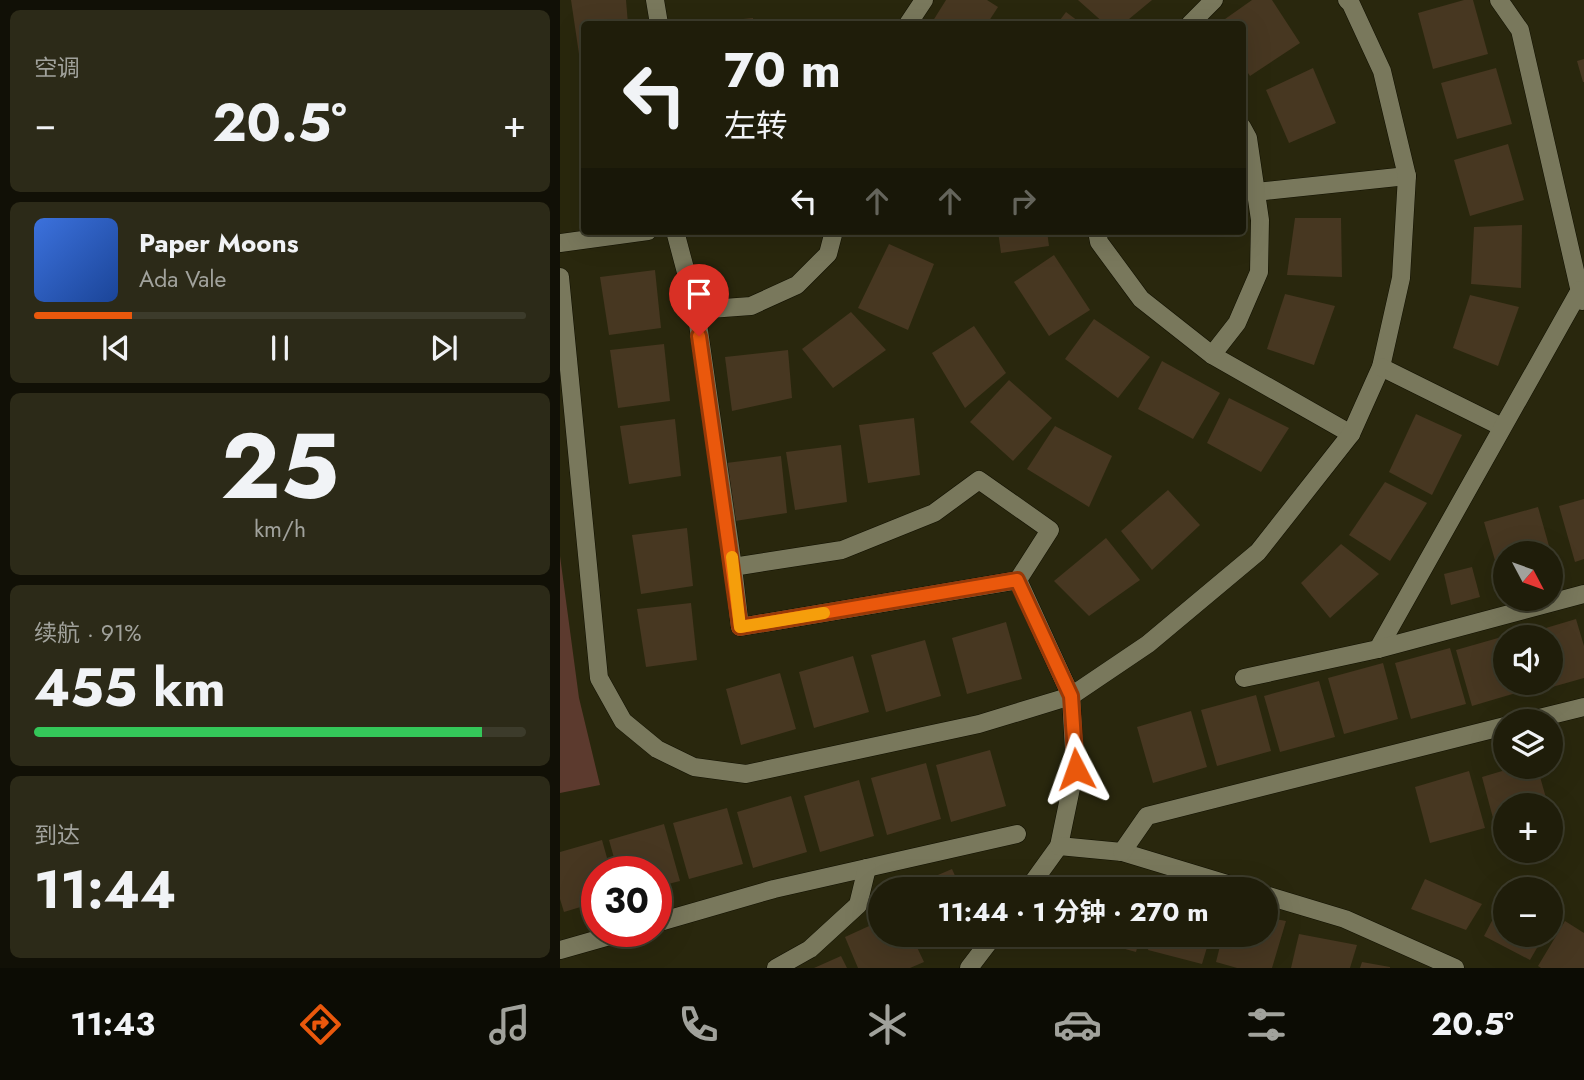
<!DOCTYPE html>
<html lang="zh">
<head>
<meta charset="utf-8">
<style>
	body { margin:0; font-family:Jost,"Noto Sans SC",sans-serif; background:#2c2a18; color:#f1f3f6; height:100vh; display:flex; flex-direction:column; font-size:26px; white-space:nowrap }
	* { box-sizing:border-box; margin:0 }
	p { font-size:23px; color:#a1a29c }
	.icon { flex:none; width:38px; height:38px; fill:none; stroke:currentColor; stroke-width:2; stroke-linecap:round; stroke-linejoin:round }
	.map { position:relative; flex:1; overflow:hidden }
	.details { display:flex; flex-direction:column; gap:10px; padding:10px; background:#111006; width:560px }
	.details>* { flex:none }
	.guide { position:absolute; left:21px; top:21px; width:665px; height:214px; border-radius:7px; box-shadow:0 7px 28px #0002,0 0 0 2px #3c3b2b; background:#1f1d0a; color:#f1f3f6; overflow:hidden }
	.needle { width:46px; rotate:131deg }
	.fabs { position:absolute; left:933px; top:541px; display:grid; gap:14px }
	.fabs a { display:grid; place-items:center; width:70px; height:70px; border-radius:50%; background:#1f1d0a; box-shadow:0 7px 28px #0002,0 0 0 2px #3c3b2b; font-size:35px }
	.speed { position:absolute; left:21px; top:856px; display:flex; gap:14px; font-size:35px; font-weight:700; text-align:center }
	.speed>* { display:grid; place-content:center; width:91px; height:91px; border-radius:50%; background:#1f1d0a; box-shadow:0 7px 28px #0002,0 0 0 2px #3c3b2b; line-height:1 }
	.speed .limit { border:10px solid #d22; background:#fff; color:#111 }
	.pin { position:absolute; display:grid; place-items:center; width:60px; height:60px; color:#fff; margin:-72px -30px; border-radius:50% 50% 50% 0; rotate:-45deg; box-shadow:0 0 7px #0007 }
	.pin .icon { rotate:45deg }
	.me { position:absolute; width:77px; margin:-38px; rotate:356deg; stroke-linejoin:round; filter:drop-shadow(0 0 5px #0008) }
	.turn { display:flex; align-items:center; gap:24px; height:147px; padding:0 28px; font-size:32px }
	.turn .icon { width:91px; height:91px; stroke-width:2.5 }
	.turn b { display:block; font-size:49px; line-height:60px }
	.lanes { display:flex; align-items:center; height:66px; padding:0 28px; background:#0003; justify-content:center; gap:35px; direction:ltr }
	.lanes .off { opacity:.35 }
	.big { font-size:52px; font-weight:700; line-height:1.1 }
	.details .widget { flex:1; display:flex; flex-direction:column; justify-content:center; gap:10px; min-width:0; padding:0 24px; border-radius:10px; background:#2c2a18 }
	.details .dial { align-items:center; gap:0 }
	.dial b { font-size:91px; line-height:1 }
	.song { display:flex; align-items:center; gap:21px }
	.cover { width:84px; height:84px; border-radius:10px; background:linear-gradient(135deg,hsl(220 70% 55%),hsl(220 70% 35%)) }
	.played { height:7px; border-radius:4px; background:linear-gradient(90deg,#ea580c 20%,#3c3b2b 20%) }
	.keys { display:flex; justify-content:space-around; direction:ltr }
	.heat { display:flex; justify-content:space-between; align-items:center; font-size:38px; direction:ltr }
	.charge { height:10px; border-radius:5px; background:linear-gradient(90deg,#34c759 91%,#3c3b2b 0) }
	.trip { position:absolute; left:308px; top:877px; width:410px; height:70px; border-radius:35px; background:#1f1d0a; box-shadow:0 7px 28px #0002,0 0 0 2px #3c3b2b; font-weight:700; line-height:70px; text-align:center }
	.tabs { display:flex; height:112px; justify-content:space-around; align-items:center; background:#0c0c04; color:#a1a29c }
	.tabs .icon { width:49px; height:49px }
	.tabs .active { color:#ea580c }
	.tabs b { font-size:32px; color:#f1f3f6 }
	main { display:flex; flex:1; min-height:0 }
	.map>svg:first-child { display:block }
	.green { fill:#5c3a2e }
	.building { fill:#473721 }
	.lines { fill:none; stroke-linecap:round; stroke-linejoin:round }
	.minor-casing { stroke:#111000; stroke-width:19 }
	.minor { stroke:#79785c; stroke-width:18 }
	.route-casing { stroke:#983908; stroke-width:18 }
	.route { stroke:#ea580c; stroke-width:12 }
	.slow { stroke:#f59e0b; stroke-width:12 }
</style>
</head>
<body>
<main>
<section class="details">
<div class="widget"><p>空调</p>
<div class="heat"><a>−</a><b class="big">20.5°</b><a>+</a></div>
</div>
<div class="widget">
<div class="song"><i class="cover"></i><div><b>Paper Moons</b><p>Ada Vale</p></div></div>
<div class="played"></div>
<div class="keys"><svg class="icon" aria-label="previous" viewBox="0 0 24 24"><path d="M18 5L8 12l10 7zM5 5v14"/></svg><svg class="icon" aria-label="pause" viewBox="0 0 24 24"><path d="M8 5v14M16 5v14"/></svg><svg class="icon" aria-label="next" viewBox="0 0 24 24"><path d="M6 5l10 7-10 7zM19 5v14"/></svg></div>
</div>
<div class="widget dial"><b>25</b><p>km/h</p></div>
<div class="widget"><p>续航 · 91%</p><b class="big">455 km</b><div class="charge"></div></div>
<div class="widget"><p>到达</p><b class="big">11:44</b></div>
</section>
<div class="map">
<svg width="1024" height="968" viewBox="0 0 1024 968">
	<rect width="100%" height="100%" fill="#29270d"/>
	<path class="green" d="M0 556 19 698 40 785 0 793Z"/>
	<g class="building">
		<path d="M11 0H66L68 24H24V53L19 54Z"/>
		<path d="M386 0H427L438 7 427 24H371Z"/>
		<path d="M518 0H592L563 24H545Z"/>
		<path d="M692 0H712L740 43 690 76 682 64V24H658Z"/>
		<path d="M904 0H913L928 54 873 69 858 13Z"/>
		<path d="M506 12 522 24H497Z"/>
		<path d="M193 18V24H143V23Z"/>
		<path d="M1024 59V82H1023L1017 61Z"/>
		<path d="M753 68 776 123 729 143 706 90Z"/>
		<path d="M936 68 952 124 897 139 881 83Z"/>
		<path d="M948 144 964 200 910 216 894 160Z"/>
		<path d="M735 218H781L782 277 727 275Z"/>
		<path d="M962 225 961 288 911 284 914 227Z"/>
		<path d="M438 231H487L489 246 441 253Z"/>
		<path d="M329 244 374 264 348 330 298 308Z"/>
		<path d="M494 255 530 310 489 336 454 282Z"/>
		<path d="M95 270 101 328 49 335 40 277Z"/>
		<path d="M725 294 775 306 754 365 707 349Z"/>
		<path d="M910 295 959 307 938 366 893 348Z"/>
		<path d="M291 312 326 350 273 388 242 349Z"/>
		<path d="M534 319 590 357 558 398 505 359Z"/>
		<path d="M414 326 446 373 405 408 372 353Z"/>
		<path d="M104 344 110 401 58 408 50 350Z"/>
		<path d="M228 350 232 398 172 411 165 357Z"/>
		<path d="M602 361 660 393 633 439 578 409Z"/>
		<path d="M449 380 492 418 453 461 410 422Z"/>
		<path d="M669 398 729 428 701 472 647 443Z"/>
		<path d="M856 414 902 435 872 495 829 472Z"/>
		<path d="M354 418 360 475 308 483 299 425Z"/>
		<path d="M115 419 121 476 69 484 60 426Z"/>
		<path d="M495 426 552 456 529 507 467 469Z"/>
		<path d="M281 445 287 502 235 510 226 452Z"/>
		<path d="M221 456 227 513 175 521 166 463Z"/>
		<path d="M825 482 867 503 830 561 789 535Z"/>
		<path d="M608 490 640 525 592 570 561 531Z"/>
		<path d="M1024 499V559L1015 562 999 506Z"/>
		<path d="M978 507 991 553H945V577L940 578 924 522Z"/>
		<path d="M127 528 133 586 81 594 72 535Z"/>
		<path d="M546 538 580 580 529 616 494 581Z"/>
		<path d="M781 544 819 574 770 618 741 583Z"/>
		<path d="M912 567 920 597 891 605 884 574Z"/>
		<path d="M131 603 137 660 86 667 77 609Z"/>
		<path d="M1016 619 1024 646V678L978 691 975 682H990V637H963L962 635Z"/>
		<path d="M446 622 462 679 407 694 392 638Z"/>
		<path d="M945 636V682H964L966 690 912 706 896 650Z"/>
		<path d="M365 640 381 696 326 712 311 655Z"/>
		<path d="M890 648 906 704 851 719 835 663Z"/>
		<path d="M293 656 309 712 254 728 239 672Z"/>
		<path d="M823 663 838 719 784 734 768 678Z"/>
		<path d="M220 673 236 729 181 745 166 689Z"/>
		<path d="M759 681 775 737 720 752 704 696Z"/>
		<path d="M696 695 711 751 657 766 641 710Z"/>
		<path d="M631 711 647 767 593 783 577 727Z"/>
		<path d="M430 750 446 806 391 822 376 765Z"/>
		<path d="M366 763 381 819 327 835 311 778Z"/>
		<path d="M959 766H977L988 805H945V831L937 833 922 777Z"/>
		<path d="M909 771 925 828 870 843 855 787Z"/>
		<path d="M299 780 314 836 260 852 244 796Z"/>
		<path d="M231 796 247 852 193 868 177 812Z"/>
		<path d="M167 808 183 864 129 879 113 823Z"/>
		<path d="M104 824 120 881 96 887V872H58L49 840Z"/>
		<path d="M42 840 51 872H37V902L4 912 0 899V852Z"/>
		<path d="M392 869 401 889H345Z"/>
		<path d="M865 879 922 904 906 930 851 909Z"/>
		<path d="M945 896V934H985L970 960 924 936Z"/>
		<path d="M705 917 726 921 712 968H677L656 962 663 934H705Z"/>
		<path d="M320 921V934H376L355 943 364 962 350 968H298L285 937Z"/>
		<path d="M1005 921 1024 933V968H981L978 966Z"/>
		<path d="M523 934H581L576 952 522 937Z"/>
		<path d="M592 934H651L642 964 588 950Z"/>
		<path d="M739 934 797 945 790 968H731Z"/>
		<path d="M281 956 287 968H254Z"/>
		<path d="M802 962 830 967V968H800Z"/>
	</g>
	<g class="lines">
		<defs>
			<g id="minor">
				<path d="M95 0 99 24"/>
				<path d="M939 0 960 30 1022 301"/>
				<path d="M348 24 364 0"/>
				<path d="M630 24 654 0"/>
				<path d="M696 192 847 176"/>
				<path d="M115 231 136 310 173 567"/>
				<path d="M537 231 539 242 581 299 652 355 791 434"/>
				<path d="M0 243 88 231"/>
				<path d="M0 277 39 678 63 721 97 749 134 767 186 774 419 724 511 696 588 644 698 552 791 434 821 367 841 278 847 176 822 71 791 4 787 0"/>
				<path d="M136 310 191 306 237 285 268 254 274 231"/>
				<path d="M652 355 677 323 699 272 700 220 688 138 682 127"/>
				<path d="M821 367 942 427"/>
				<path d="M419 480 490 530 458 580 180 627 173 567 282 550 374 513Z"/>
				<path d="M458 580 511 696 515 769 499 846 468 889"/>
				<path d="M818 649 1020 290"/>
				<path d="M684 678 818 649 1024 594"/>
				<path d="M967 721 1024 707"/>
				<path d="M499 846 562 852 684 889"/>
				<path d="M562 852 587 816 945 726"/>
				<path d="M705 895 785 919 895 968"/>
				<path d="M96 923 214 889 457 834"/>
				<path d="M0 950 67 931"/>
				<path d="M216 968 250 949 298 905 307 868"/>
				<path d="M409 968 435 934"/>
			</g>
		</defs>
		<use href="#minor" class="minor-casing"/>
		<use href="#minor" class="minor"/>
	</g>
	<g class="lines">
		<defs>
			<path id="route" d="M139 336 180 627 457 580 511 696 516 769"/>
		</defs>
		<use href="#route" class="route-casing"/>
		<use href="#route" class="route"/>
		<path class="slow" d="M172 557 180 627 264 613"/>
	</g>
</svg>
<div class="fabs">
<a><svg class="needle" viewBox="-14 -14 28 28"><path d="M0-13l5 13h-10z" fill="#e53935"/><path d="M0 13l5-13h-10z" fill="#a1a29c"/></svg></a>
<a><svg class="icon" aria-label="sound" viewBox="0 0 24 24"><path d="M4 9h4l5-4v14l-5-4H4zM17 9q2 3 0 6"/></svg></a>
<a><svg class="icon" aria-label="layers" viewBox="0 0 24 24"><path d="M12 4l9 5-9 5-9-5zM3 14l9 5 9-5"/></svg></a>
<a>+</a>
<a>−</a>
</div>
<div class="speed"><div class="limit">30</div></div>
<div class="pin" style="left:139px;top:336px;background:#d93025"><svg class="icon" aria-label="arrive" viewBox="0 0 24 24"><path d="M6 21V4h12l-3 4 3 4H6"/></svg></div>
<svg class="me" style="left:516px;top:769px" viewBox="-20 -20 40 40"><path d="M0-17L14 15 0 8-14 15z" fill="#ea580c" stroke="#fff" stroke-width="4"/></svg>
<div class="trip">11:44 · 1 分钟 · 270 m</div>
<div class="guide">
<div class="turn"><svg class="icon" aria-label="left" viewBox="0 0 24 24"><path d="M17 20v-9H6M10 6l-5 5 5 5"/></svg><div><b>70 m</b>左转</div></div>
<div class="lanes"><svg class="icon" aria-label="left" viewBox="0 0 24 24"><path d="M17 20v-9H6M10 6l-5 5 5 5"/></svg><svg class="icon off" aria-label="ahead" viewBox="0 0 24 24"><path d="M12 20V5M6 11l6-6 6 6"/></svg><svg class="icon off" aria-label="ahead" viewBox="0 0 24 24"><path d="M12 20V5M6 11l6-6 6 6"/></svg><svg class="icon off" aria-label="right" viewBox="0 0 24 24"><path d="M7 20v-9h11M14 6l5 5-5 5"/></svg></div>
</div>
</div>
</main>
<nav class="tabs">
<b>11:43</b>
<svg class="icon active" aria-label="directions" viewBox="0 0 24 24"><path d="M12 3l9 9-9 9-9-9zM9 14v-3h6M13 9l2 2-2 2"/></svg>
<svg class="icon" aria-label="music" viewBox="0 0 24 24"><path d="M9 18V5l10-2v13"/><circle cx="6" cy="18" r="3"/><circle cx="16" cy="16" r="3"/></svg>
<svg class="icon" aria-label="phone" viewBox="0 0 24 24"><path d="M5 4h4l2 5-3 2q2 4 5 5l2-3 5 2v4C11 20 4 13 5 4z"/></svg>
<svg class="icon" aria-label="climate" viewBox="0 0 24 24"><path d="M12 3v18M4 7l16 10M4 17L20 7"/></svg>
<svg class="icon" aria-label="car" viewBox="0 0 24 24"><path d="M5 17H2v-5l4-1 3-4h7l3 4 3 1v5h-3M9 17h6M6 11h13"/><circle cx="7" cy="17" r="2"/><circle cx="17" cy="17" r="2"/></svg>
<svg class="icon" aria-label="filters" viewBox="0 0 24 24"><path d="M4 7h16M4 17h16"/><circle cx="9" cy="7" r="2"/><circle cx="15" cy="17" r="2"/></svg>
<b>20.5°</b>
</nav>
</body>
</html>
